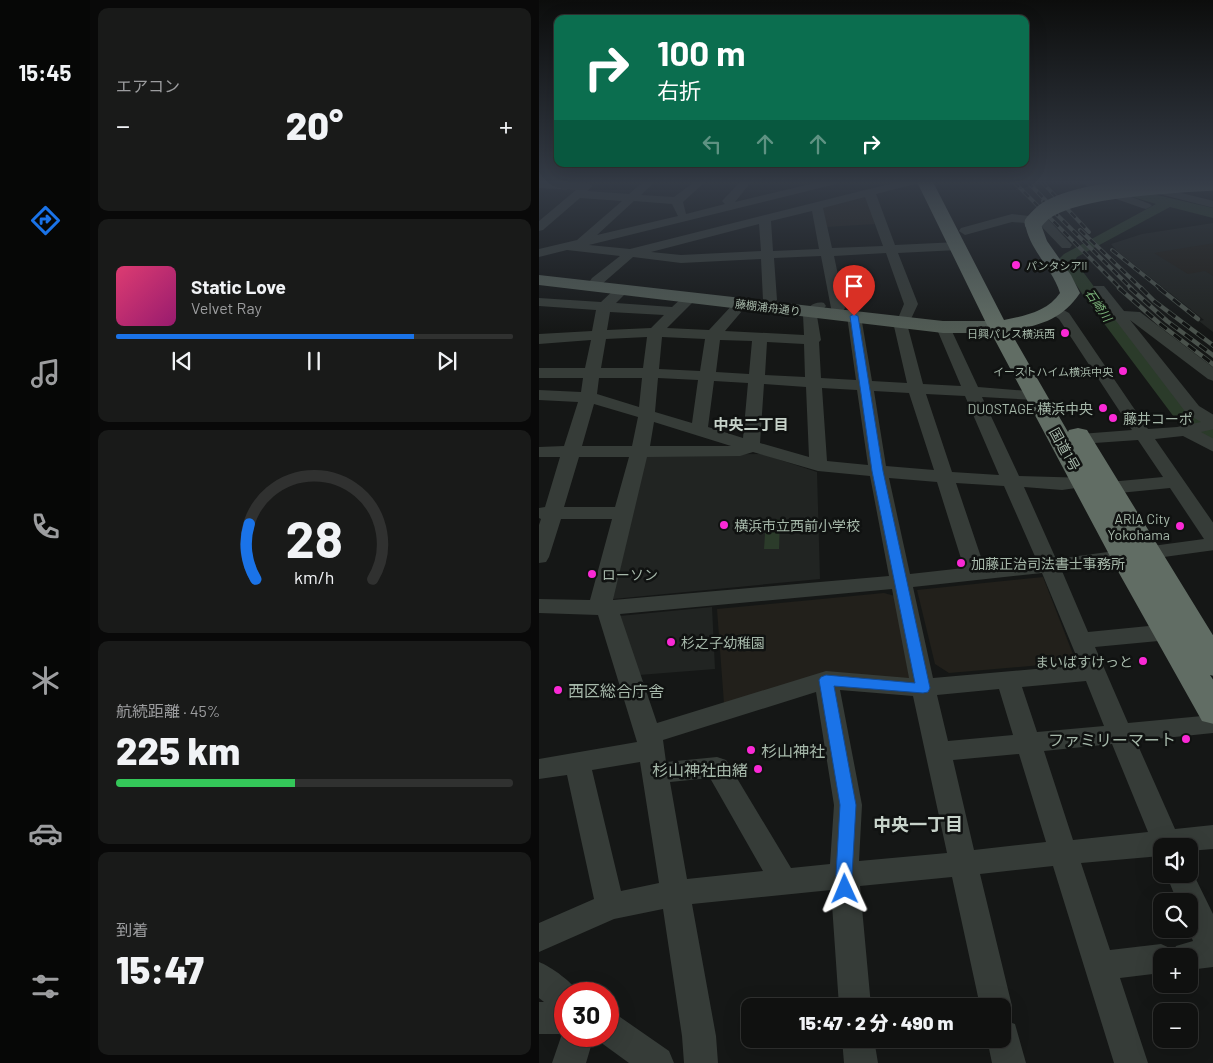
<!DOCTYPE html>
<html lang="ja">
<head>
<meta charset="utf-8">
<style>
	body { margin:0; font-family:Barlow,"Noto Sans JP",sans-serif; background:#191a19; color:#f1f3f6; height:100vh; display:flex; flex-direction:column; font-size:19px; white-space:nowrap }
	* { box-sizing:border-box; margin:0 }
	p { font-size:16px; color:#9c9d9f }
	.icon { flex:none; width:28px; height:28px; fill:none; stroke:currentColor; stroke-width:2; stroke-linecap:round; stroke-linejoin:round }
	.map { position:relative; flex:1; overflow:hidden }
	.side { display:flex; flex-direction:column; gap:8px; padding:8px; background:#090909; width:449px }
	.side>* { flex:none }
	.top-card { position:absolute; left:15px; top:15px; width:475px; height:152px; border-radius:10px; box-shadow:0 5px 20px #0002,0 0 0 1px #303130; background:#0b6e4f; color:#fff; overflow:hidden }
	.tools { position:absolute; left:614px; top:838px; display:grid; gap:10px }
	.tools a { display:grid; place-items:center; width:45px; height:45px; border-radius:10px; background:#101110; box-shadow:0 5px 20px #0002,0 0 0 1px #303130; font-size:25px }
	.speed { position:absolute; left:15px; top:982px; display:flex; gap:10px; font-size:25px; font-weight:700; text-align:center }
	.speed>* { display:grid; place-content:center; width:65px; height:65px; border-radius:50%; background:#101110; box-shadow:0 5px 20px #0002,0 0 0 1px #303130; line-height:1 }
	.speed .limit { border:8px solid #d22; background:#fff; color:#111 }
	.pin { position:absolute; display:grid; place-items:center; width:42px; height:42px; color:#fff; margin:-51px -21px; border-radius:50% 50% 50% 0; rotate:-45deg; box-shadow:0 0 5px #0007 }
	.pin .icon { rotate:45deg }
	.me { position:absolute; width:55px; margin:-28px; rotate:359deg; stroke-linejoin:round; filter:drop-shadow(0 0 4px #0008) }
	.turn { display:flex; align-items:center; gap:18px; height:105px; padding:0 20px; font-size:22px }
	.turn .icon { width:65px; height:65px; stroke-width:2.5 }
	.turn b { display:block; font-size:35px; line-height:42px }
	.lanes { display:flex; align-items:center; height:48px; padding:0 20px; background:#0003; justify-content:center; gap:25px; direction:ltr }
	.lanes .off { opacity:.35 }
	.big { font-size:38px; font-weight:800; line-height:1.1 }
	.side .card { flex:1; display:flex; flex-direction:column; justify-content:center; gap:8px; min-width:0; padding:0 18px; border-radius:10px; background:#191a19 }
	.side .dial { align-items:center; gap:0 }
	.dial svg { height:130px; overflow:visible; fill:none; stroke:#303130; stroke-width:7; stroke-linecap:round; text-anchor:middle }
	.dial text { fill:#f1f3f6; stroke:none }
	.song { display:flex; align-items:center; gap:15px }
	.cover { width:60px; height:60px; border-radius:8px; background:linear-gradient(135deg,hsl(340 70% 55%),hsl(320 70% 35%)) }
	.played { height:5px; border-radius:2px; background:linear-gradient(90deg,#1a73e8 75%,#303130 75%) }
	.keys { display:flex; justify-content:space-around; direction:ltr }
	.heat { display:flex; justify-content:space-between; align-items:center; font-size:28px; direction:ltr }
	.charge { height:8px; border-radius:4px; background:linear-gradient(90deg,#34c759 45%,#303130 0) }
	.trip { position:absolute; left:202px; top:998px; width:270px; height:50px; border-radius:10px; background:#101110; box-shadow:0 5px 20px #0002,0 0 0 1px #303130; font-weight:800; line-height:50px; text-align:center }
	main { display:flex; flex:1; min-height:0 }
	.tab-bar { display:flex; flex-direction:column; width:90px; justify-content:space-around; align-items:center; background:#060706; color:#9c9d9f }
	.tab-bar .icon { width:35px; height:35px }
	.tab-bar .on { color:#1a73e8 }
	.tab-bar b { font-size:22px; color:#f1f3f6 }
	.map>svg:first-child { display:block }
	.built { fill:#212422 }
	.green { fill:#22201b }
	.water { fill:#2b3b2a }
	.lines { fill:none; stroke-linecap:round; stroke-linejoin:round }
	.minor { fill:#363c38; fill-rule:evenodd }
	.major { fill:#515b54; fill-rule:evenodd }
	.highway { fill:#616d64; fill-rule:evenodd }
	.rail-far1-casing { stroke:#49514b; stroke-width:4 }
	.rail-casing { stroke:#49514b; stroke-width:4.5 }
	.rail-far1 { stroke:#101211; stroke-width:2.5; stroke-dasharray:7; stroke-linecap:butt }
	.rail { stroke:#101211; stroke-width:3; stroke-dasharray:9; stroke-linecap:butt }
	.highway-bridge { stroke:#616d64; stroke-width:17 }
	.route { fill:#1a73e8; stroke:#114b97 }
	.poi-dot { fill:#fa29d5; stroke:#101211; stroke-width:2 }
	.labels { text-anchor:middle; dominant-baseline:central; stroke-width:5; stroke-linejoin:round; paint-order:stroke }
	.far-poi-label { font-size:11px; fill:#a6b8aa; stroke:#101211; text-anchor:end }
	.far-street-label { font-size:11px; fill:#a6b8aa; stroke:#101211 }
	.far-water-label { font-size:12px; font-style:italic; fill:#7cb47b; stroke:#101211 }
	.poi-label { font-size:14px; fill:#a6b8aa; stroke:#101211; text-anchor:start }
	.street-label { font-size:14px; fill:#a6b8aa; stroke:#101211 }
	.neighbourhood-label { font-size:15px; font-weight:bold; fill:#c7d3ca; stroke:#101211 }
	.near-poi-label { font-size:16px; fill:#a6b8aa; stroke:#101211; text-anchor:start }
	.near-neighbourhood-label { font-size:18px; font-weight:bold; fill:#c7d3ca; stroke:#101211 }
</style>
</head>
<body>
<main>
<nav class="tab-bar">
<b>15:45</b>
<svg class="icon on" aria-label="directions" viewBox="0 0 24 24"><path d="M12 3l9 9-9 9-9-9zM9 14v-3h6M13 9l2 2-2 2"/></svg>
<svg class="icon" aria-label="music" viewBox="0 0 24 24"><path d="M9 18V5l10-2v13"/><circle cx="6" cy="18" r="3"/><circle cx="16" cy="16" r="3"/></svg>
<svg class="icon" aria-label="phone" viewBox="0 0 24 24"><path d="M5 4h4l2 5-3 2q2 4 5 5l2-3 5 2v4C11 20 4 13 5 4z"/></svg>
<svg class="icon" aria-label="climate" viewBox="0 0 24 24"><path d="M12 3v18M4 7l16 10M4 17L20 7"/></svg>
<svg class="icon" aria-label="car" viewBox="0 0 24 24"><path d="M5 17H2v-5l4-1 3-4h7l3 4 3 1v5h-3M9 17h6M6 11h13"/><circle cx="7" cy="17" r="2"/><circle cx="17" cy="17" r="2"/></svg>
<svg class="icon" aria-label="filters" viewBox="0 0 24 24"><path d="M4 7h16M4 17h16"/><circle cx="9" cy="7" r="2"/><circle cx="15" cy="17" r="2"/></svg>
</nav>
<section class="side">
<div class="card"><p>エアコン</p>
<div class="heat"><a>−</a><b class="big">20°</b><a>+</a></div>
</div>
<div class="card">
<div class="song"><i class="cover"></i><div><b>Static Love</b><p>Velvet Ray</p></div></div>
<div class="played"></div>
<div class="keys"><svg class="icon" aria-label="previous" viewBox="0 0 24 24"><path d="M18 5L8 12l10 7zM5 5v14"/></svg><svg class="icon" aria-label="pause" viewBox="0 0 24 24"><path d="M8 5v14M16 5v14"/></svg><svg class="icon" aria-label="next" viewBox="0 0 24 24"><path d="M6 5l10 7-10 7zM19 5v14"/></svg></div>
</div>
<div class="card dial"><svg viewBox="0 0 100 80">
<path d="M14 69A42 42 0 1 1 86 69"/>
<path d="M14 69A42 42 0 0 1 10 35" stroke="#1a73e8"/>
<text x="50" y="56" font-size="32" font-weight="700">28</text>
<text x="50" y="72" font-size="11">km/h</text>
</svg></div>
<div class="card"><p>航続距離 · 45%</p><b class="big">225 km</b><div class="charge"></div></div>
<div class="card"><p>到着</p><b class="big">15:47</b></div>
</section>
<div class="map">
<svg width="675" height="1063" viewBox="0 0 675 1063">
	<rect width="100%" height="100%" fill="#151716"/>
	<g class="built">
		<path d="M674 223V332L660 321 665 320 578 251 572 244 603 234Z"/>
		<path d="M223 454 278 472 281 579 74 599 107 455Z"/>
		<path d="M173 607 176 669 100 675 80 616Z"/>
	</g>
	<g class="green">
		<path d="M324 195 329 197 336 224 288 227 283 208Z"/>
		<path d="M675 243 674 276 666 271 649 274 615 253Z"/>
		<path d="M504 577 537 662 410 673 396 664 378 590Z"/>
		<path d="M345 593 356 596 371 682 286 672 185 704 178 609Z"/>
	</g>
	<g class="water">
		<path d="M557 182H582L618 195 674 208V218L631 207 538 257 536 261 593 338 674 429V442L635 417 546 298 520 259 525 254 617 204 584 194Z"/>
		<path d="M241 519 240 549H225L227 520Z"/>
	</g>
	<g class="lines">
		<g class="minor">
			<path d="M0 182 48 183 54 186 48 191 90 194 104 182H115L102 195 135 197 155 182H166L144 202 147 214 186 204 183 201 201 182H212L196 202 280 182H298L297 184 50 245 91 249 330 189 360 182H377L376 184 337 194 356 245 419 242 425 246 419 250 359 253 379 304 372 319 367 320 384 384 422 386 397 327 399 324H409L411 327 439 387 502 392 504 395 502 398 496 400 443 397 480 476 551 478 553 482 551 486 523 490 485 487 517 559 665 539 631 488 570 494 563 492 561 488 563 484 570 482 624 477 599 440 541 444 535 443 532 439 535 435 541 434 593 430 520 319 507 310 509 307H519L530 313 609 429 638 427 662 422 648 414 555 292 553 289 555 286H565L585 311 601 312 675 368V381L669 379 591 320 660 406 675 415V429L662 432 675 439V452L644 436 616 439 675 524V550L523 571 549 632 630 624 638 627 641 632 638 637 630 640 556 647 589 723 675 715V733L597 741 636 829 675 825V849L650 851V846H622V856L542 863 571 950 622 944 633 949 634 952 637 946 654 941 649 929 650 901H638L627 874H650V865L675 916V967L650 970V956H622V973L581 978 609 1063H575L514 866 441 874 473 1006 468 1017 464 1019V1006H441L413 877 321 886 332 1006H300L292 890 153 904 177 1036 179 1063H145L143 1036 124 909 75 919 0 952V923L55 899 28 775 0 779V759L98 742 59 615 0 613V599L51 600 73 519H22L10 557 7 562 0 563V525L2 519 0 518V508L6 507 21 457H0V447L25 446 39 402 0 400V390L42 392 44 378H0V368H46L52 340 0 344V334L53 331 57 310 0 306V298L62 302 78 287 83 286 90 290 77 303 133 307 146 295 151 294 158 298 128 328 170 330 197 301H207L209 304 186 331 265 335 264 315C269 307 275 301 285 303L287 306 278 316 282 340 280 342 282 378 317 380 308 316 310 313H320L322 316 333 381 368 383 354 322 356 319 361 318 360 316 365 304 347 253 295 256 306 308 304 311H294L292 308 282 256 235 258 238 300 231 304 224 300 222 259 142 263 94 257 63 284 58 285 51 281 53 278 81 256 28 250 0 257V249L38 240 83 201 41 198 4 230 0 231V221L37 190 0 188ZM326 197 344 246 293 248 284 208ZM95 201 133 204 139 216 58 235ZM273 211 280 249 234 251 232 221ZM220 224 222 251 142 255 112 252ZM71 312 125 315 112 328 68 330ZM108 337 104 368H62L67 339ZM123 337 166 339 161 371 120 369ZM181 340 213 341 210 374 177 372ZM228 342 265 344 266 377 226 375ZM60 378H103L100 407 58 394ZM119 378 159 380 153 423 116 412ZM175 381 209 383 204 438 169 427ZM225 384 267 387 270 457 221 443ZM283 388 318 390 329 465 288 461ZM335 391 370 393 395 470 347 466ZM387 394 426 396 460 475 413 472ZM55 404 99 417 93 446H43ZM115 422 192 446H111ZM214 452 279 471 331 476 350 576 74 600 108 457 201 456ZM40 457H90L76 507H25ZM350 478 398 482 425 568 371 574ZM417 483 465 486 498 561 445 566ZM503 573 541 665 394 678 374 587ZM353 589 370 678 287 671 118 723 81 614ZM547 681 565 726 498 732 483 687ZM460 689 474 735 409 741 398 695ZM301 690 374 696 408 853 320 861 323 805ZM277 692 295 805 291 864 252 868 187 760 178 757 127 762 124 740ZM573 744 609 832 534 840 505 751ZM480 754 507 842 435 850 414 760ZM101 762 120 883 82 891 53 770ZM171 778 224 871 148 879 131 782Z"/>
			<path d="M541 182H554L611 204 613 206 607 209 603 208 560 193Z"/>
			<path d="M601 183 675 201V208L597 188 595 186 597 184Z"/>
			<path d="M473 214 508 218 533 245 531 248H523L500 224 473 222 426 235 420 231 422 228Z"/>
			<path d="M0 962C11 966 35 983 40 994H26V1036H55L47 1063H13L23 1034H0V1002H5L0 998Z"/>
			<path d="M69 1012 81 1017 130 1051 135 1063H90L57 1039 56 1036H69Z"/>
			<path d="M464 1020 476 1024 487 1063H453L448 1039H464Z"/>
			<path d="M303 1039H335L339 1063H305Z"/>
		</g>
		<path class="major" d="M0 275 404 321H459L466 323 468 327 466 331 459 333H404L0 285Z"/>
		<path class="highway" d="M378 182H394L465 320C486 316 509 311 521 293 513 267 490 250 486 223L488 219H500L508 241 532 275 541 293C523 320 501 325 471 331L529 432 530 430 539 428 548 430 551 435 675 637V676L671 675 675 681V724L663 721 580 573 449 327Z"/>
		<defs>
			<g id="rail-far1">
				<path d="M475 182 582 289"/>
				<path d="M489 182 511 205"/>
				<path d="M503 182 550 232"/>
				<path d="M504 201 593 289"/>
				<path d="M541 230 603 289"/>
				<path d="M573 250 622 289"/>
			</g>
			<g id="rail">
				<path d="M580 288 621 324 675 365"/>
				<path d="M591 288 628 321 675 356"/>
				<path d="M602 288 615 301 675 346"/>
				<path d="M620 288 659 319"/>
			</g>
		</defs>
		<use href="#rail-far1" class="rail-far1-casing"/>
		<use href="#rail" class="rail-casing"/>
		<use href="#rail-far1" class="rail-far1"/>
		<use href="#rail" class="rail"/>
		<path class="highway-bridge" d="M494 223C497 220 501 215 505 212 538 188 633 185 675 182"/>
	</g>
	<linearGradient id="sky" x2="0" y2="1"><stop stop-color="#0c0d0c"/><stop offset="0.55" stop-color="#353c47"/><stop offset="1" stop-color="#353c47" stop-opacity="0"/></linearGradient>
	<rect width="675" height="331" fill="url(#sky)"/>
	<path class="route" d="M315 314 319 316 344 471 391 688 389 692 384 693 295 686 317 805 313 875 314 889 312 894 306 896 300 894 297 875 301 805 280 680 282 677 287 675 376 683 333 471 311 316Z"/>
	<g class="poi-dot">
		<circle cx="477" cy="265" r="5"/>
		<circle cx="526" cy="333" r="5"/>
		<circle cx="584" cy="371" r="5"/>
		<circle cx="564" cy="408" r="5"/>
		<circle cx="574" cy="418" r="5"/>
		<circle cx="185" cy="525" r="5"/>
		<circle cx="641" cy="526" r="5"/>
		<circle cx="422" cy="563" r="5"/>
		<circle cx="53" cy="574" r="5"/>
		<circle cx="132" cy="642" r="5"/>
		<circle cx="604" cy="661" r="5"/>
		<circle cx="19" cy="690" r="5"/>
		<circle cx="647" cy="739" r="5"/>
		<circle cx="212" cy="750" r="5"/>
		<circle cx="219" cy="769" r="5"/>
	</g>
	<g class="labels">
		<g class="far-poi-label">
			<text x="487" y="265" text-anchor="start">パンタシアII</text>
			<text x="516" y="333">日興パレス横浜西</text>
			<text x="574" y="371">イーストハイム横浜中央</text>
		</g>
		<g class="far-street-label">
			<text transform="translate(229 307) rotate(7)">藤棚浦舟通り</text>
		</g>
		<g class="far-water-label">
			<text transform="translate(560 305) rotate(56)">石崎川</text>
		</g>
		<g class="poi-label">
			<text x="554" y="408" text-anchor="end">DUOSTAGE 横浜中央</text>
			<text x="584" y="418">藤井コーポ</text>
			<text x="631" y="518" text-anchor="end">ARIA City<tspan x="631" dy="16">Yokohama</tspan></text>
			<text x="195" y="525">横浜市立西前小学校</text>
			<text x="432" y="563">加藤正治司法書士事務所</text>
			<text x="63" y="574">ローソン</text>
			<text x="142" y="642">杉之子幼稚園</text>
			<text x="594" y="661" text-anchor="end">まいばすけっと</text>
		</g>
		<g class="street-label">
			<text transform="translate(526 449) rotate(61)">国道1号</text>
		</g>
		<g class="neighbourhood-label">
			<text x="212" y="424">中央二丁目</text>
		</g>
		<g class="near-poi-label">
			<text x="29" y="690">西区総合庁舎</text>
			<text x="637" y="739" text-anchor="end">ファミリーマート</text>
			<text x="222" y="750">杉山神社</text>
			<text x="209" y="769" text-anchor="end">杉山神社由緒</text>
		</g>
		<g class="near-neighbourhood-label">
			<text x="379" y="824">中央一丁目</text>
		</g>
	</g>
</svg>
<div class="tools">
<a><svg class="icon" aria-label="sound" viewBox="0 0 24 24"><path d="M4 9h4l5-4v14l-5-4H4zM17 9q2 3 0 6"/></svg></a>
<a><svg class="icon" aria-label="search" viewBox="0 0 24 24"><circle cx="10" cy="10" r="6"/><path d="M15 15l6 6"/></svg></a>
<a>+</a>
<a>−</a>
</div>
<div class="speed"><div class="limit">30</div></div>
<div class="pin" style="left:315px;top:316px;background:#d93025"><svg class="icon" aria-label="arrive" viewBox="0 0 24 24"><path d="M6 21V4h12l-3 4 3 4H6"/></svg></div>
<svg class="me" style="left:306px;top:889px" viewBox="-20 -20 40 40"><path d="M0-17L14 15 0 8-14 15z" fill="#1a73e8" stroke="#fff" stroke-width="4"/></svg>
<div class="trip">15:47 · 2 分 · 490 m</div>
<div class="top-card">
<div class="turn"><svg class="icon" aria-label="right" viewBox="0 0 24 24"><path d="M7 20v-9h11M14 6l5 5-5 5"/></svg><div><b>100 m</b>右折</div></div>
<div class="lanes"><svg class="icon off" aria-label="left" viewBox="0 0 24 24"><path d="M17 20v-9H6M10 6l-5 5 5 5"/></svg><svg class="icon off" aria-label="ahead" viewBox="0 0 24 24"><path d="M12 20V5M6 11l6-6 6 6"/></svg><svg class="icon off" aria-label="ahead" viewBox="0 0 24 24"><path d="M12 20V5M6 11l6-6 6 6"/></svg><svg class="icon" aria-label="right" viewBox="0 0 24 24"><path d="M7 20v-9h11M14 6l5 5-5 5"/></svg></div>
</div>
</div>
</main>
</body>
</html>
